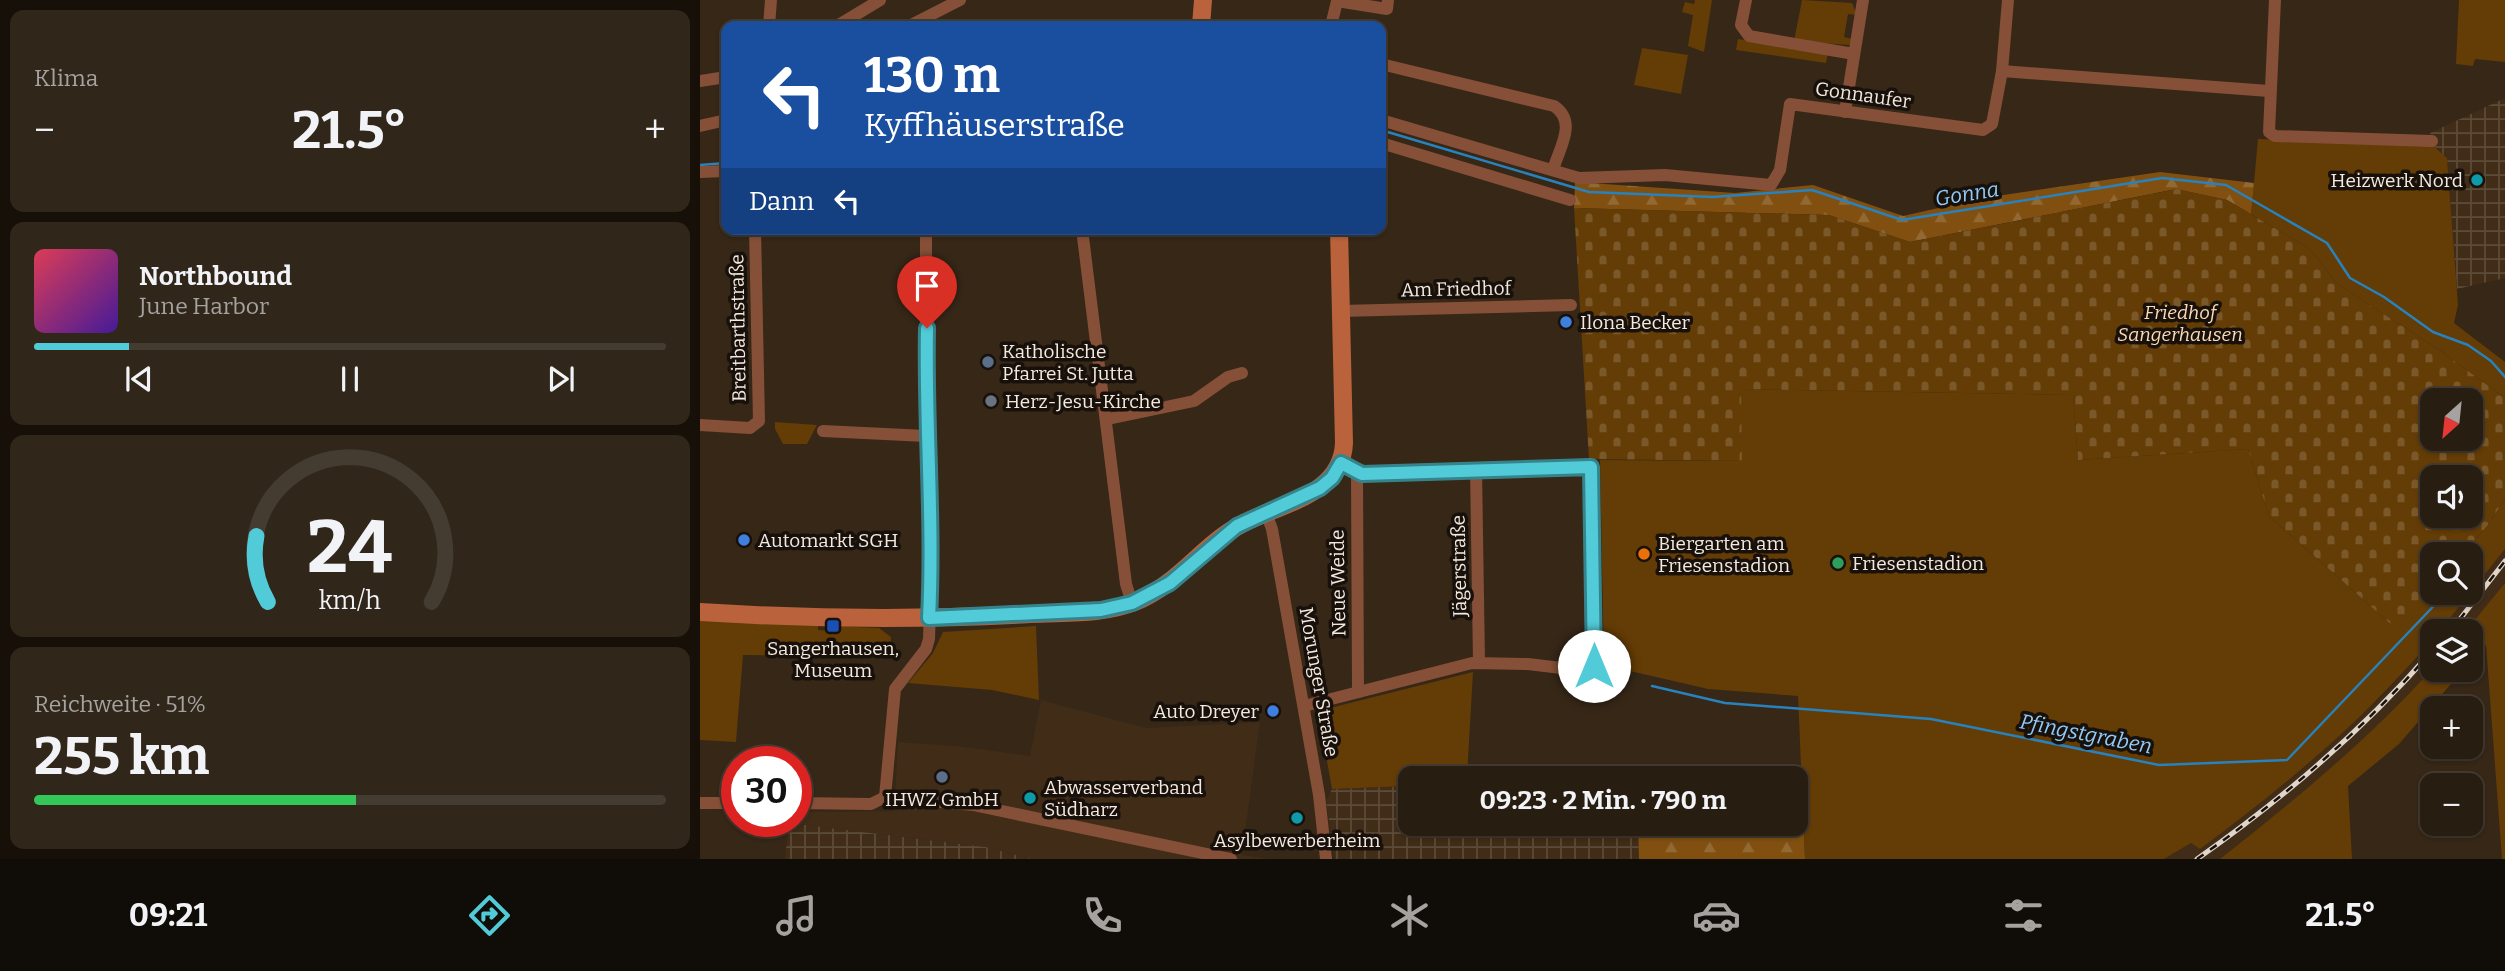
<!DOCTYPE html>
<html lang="de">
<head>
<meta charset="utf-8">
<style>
	body { margin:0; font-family:Bitter,serif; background:#30261a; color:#f1f3f6; height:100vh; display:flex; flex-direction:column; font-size:26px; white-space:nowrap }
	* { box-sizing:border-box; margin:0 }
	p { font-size:23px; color:#a5a29f }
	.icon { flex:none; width:38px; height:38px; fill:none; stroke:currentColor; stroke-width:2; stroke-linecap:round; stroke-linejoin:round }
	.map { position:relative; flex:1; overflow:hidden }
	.panel { display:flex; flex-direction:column; gap:10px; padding:10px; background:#161009; width:700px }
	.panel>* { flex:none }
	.top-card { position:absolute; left:21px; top:21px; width:665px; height:214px; border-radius:14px; box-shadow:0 2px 5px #0004,0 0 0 2px #443b31; background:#1a4fa0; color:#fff; overflow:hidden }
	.needle { width:46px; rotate:207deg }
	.tools { position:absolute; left:1720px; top:388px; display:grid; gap:14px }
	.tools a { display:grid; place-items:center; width:63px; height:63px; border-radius:14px; background:#281d11; box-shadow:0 2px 5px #0004,0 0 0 2px #443b31; font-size:35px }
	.speed { position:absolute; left:21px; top:746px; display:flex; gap:14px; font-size:35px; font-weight:700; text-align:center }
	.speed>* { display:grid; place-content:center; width:91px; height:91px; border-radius:50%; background:#281d11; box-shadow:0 2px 5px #0004,0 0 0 2px #443b31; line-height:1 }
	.speed .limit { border:10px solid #d22; background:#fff; color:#111 }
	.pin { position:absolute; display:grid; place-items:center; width:60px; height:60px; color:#fff; margin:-72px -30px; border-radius:50% 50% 50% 0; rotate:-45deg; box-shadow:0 0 7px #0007 }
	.pin .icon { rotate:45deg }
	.me { position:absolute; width:77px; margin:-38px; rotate:0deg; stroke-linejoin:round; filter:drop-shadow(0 0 5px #0008) }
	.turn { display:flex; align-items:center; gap:24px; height:147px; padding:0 28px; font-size:32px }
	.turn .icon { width:91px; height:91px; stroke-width:2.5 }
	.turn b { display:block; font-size:49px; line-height:60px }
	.then { display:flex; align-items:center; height:66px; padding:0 28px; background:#0003; gap:14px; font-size:26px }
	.big { font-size:52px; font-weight:700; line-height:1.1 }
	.panel .widget { flex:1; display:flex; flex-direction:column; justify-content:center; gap:10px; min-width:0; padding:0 24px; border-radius:14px; background:#30261a }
	.panel .dial { align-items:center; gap:0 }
	.dial svg { height:182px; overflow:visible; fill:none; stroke:#443b31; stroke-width:7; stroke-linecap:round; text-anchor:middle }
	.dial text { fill:#f1f3f6; stroke:none }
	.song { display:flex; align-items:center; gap:21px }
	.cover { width:84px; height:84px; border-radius:10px; background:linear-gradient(135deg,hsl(350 70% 55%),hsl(260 70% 35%)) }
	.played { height:7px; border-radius:4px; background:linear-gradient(90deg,#52cbd8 15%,#443b31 15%) }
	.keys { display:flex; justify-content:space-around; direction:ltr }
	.heat { display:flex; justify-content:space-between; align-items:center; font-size:38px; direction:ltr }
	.charge { height:10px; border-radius:5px; background:linear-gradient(90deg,#34c759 51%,#443b31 0) }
	.trip { position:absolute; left:698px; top:766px; width:410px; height:70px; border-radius:14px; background:#281d11; box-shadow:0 2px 5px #0004,0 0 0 2px #443b31; font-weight:700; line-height:70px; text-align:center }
	.tab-bar { display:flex; height:112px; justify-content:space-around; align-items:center; background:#100c07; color:#a5a29f }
	.tab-bar .icon { width:49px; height:49px }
	.tab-bar .current { color:#52cbd8 }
	.tab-bar b { font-size:32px; color:#f1f3f6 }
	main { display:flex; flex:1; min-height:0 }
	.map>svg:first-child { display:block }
	.built { fill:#402c17 }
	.industrial { fill:url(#industrial-grid) }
	.green { fill:#643c05 }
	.forest { fill:url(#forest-firs) }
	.cemetery { fill:url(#cemetery-stones); fill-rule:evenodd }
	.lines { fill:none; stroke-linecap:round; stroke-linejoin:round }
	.stream { stroke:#2882bd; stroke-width:2.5 }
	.street { stroke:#864f38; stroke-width:12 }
	.secondary { stroke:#b9623c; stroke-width:18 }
	.rail-casing { stroke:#e0d5ca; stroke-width:5 }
	.rail { stroke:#18110b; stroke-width:2.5; stroke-dasharray:8; stroke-linecap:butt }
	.route-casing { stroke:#35848c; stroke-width:18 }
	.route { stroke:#52cbd8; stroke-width:12 }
	.culture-dot { fill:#0f9aa8; stroke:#18110b; stroke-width:2.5 }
	.shop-dot { fill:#3f7fe0; stroke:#18110b; stroke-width:2.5 }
	.service-dot { fill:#5c6f8a; stroke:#18110b; stroke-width:2.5 }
	.worship-dot { fill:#6b7280; stroke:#18110b; stroke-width:2.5 }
	.food-dot { fill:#e8710a; stroke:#18110b; stroke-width:2.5 }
	.leisure-dot { fill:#2e9e5b; stroke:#18110b; stroke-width:2.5 }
	.transit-dot { fill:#1a4fb4; stroke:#18110b; stroke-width:2.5 }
	.labels { text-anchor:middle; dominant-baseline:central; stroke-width:7; stroke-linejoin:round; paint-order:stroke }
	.street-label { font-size:19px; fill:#f3e9df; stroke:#18110b }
	.poi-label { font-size:19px; fill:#f3e9df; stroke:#18110b; text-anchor:start }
	.park-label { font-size:19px; font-style:italic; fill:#fedbb7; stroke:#18110b }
	.water-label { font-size:21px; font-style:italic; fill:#90ccfb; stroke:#18110b }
</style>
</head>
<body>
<main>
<section class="panel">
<div class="widget"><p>Klima</p>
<div class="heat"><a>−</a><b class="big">21.5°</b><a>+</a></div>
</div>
<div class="widget">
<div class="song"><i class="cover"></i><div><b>Northbound</b><p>June Harbor</p></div></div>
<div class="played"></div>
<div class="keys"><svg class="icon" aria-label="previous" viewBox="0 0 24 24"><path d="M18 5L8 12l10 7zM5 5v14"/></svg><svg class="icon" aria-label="pause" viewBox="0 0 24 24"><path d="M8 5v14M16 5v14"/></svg><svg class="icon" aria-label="next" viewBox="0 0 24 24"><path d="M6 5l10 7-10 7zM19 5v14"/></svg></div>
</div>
<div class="widget dial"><svg viewBox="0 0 100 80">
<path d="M14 69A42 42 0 1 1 86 69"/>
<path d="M14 69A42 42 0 0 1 9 40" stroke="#52cbd8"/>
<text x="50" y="56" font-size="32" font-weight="700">24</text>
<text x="50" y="72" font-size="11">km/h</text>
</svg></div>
<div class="widget"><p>Reichweite · 51%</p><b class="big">255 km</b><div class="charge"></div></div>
</section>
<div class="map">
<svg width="1805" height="859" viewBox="0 0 1805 859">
	<defs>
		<pattern id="industrial-grid" width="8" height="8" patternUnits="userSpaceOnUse" patternTransform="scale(1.75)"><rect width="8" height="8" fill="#402c17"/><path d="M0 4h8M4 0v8" fill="none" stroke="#5c4b38"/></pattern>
		<pattern id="forest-firs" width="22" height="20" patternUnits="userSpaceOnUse" patternTransform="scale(1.75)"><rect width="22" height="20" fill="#815011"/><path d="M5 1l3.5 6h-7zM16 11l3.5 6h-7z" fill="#936933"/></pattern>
		<pattern id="cemetery-stones" width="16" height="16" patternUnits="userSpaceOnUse" patternTransform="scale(1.75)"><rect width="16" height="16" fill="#643c05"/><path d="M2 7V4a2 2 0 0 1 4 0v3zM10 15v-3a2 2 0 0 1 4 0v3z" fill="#7b5829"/></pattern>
	</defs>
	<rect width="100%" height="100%" fill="#362717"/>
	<g class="built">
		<path d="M1805 549V583L1797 595 1765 632H1739Z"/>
		<path d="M1732 639V669L1699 706 1612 786 1520 859H1464L1491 843 1500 849 1601 771 1686 692Z"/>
		<path d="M341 700 446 728 560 722 542 855 570 859H331L285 847 89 823 106 812 194 811 198 742 257 746 330 756Z"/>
	</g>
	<g class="industrial">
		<path d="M1805 98V278L1757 289 1747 158 1731 144 1730 133Z"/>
		<path d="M710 786V824H938L939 859H635L626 801 632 789Z"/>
		<path d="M89 823 285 847 331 859H85Z"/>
	</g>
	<g class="green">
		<path d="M995 0H1012L1004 52 988 46 993 15 982 12 985 2 994 4Z"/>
		<path d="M1102 0 1152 3 1157 15 1148 14 1144 37 1153 39 1149 45 1094 41Z"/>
		<path d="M1759 0H1805V62L1775 59 1773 66 1756 64Z"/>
		<path d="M1038 39 1128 53 1126 63 1036 50Z"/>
		<path d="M942 48 988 55 981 94 934 85Z"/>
		<path d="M1558 139 1731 144 1747 158 1758 305 1754 323 1805 362V398L1738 349 1637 284 1610 249 1551 214Z"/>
		<path d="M1041 389 1373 395 1378 460 1548 449 1569 516 1693 626 1732 585V593H1771V555H1761L1788 525 1805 499V549L1739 632H1732V639C1665 720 1584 787 1500 849L1491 843 1464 859H1105L1098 696 1008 689 904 665 900 460 1041 461Z"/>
		<path d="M75 422 117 425 107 444H83L75 429Z"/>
		<path d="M1805 583V859H1802L1786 645 1771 661V632H1765Z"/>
		<path d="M0 619 118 625V630L135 631 136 626 179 628 191 637 190 657 43 655 36 742 0 740Z"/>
		<path d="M336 626 339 700 292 690 208 683 233 653 243 632Z"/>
		<path d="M1732 669 1763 670 1699 744 1648 786 1652 859H1520C1595 800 1668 740 1732 669Z"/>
		<path d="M773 672 767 777 710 779V786L632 789 618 711Z"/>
	</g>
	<g class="forest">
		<path d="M1460 172 1554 183 1551 214 1527 200 1476 189 1210 242 1129 215 874 208 875 182 1035 193 1113 185 1203 216 1283 198Z"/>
		<path d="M1096 794 1102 795 1105 859H939L938 824H1096Z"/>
	</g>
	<path class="cemetery" d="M1477 189 1527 200 1610 249 1637 284 1738 349 1805 398V499L1788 525 1761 555H1732V585L1694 627 1569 516 1548 449 1378 460 1373 395 1041 389 1042 461 889 459 874 208 1129 215 1210 242ZM1732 401H1771V439H1732ZM1732 478H1771V516H1732Z"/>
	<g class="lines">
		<g class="stream">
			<path d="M681 130 889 192 1013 197 1112 190 1202 220 1462 178 1526 185 1627 243 1650 278 1684 297 1733 332 1768 345 1791 361 1805 377"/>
			<path d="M0 165 26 163"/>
			<path d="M1771 566 1772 565"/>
			<path d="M952 686 1025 703 1231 719 1459 765 1587 760 1746 593"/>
		</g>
		<g class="street">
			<path d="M1046 0 1041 25 1049 36 1154 54"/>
			<path d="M1575 0 1569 132 1575 136 1732 141"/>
			<path d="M69 26 71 0"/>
			<path d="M137 26 180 0"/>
			<path d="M209 26 260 0"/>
			<path d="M631 26 637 1 687 9 688 0"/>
			<path d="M681 64 854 106C878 122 859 148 853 170"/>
			<path d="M1302 71 1308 0"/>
			<path d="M0 81 26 77"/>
			<path d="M1145 112 1163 0"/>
			<path d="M681 120 879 178 965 175 1071 185 1080 170 1090 104 1283 130 1292 124 1302 71 1569 91"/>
			<path d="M0 126 26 120"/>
			<path d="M681 143 870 200"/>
			<path d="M0 172 26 171"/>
			<path d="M382 229 426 584 432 603"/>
			<path d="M641 311 871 305"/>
			<path d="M408 419 494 401 528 377 542 373"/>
			<path d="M0 425 50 428 59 421 55 229"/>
			<path d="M123 431 226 436"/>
			<path d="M776 469 779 662"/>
			<path d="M657 473 658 692"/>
			<path d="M566 513 572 529 619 795 626 859"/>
			<path d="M604 706 772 663 828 664 886 671 893 667 891 467 662 474 641 463"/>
			<path d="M185 797 195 689 226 649 229 639 232 542 226 436V229"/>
			<path d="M0 803H37"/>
			<path d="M96 803 171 804 185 797 273 805 531 859"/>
		</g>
		<g class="secondary">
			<path d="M501 26 503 0"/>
			<path d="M0 612C110 619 220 620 330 614 365 612 402 615 435 602 479 584 503 544 542 524 580 504 642 495 644 443L639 229"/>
		</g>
		<defs>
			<g id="rail">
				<path d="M1750 632 1805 561"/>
				<path d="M1497 859C1583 799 1663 730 1732 651"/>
			</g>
		</defs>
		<use href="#rail" class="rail-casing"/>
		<use href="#rail" class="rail"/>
	</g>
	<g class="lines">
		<defs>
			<path id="route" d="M227 328C225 425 234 521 229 618L401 610 432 603 470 583 537 526 620 488 632 478 641 463 662 474 891 467 894 666"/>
		</defs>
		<use href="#route" class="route-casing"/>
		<use href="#route" class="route"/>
	</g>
	<g class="culture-dot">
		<circle cx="1777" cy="180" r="7"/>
		<circle cx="330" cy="798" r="7"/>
		<circle cx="597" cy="818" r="7"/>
	</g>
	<g class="shop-dot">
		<circle cx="866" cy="322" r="7"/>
		<circle cx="44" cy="540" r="7"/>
		<circle cx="573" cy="711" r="7"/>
	</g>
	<g class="service-dot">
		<circle cx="288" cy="362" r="7"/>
		<circle cx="242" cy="777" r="7"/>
	</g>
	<circle class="worship-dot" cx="291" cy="401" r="7"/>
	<circle class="food-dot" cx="944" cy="554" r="7"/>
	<circle class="leisure-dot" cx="1138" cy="563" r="7"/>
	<rect class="transit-dot" x="126" y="619" width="14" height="14" rx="3.5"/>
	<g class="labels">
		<g class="street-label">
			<text transform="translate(1163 95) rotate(8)">Gonnaufer</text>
			<text transform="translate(756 289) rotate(-1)">Am Friedhof</text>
			<text transform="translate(38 328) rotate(-91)">Breitbarthstraße</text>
			<text transform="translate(759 566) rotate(-91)">Jägerstraße</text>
			<text transform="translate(638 583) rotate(-91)">Neue Weide</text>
			<text transform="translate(619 682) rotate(80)">Morunger Straße</text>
		</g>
		<g class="poi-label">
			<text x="1763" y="180" text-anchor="end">Heizwerk Nord</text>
			<text x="880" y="322">Ilona Becker</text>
			<text x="302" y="351">Katholische<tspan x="302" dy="22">Pfarrei St. Jutta</tspan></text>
			<text x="305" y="401">Herz-Jesu-Kirche</text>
			<text x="58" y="540">Automarkt SGH</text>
			<text x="958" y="543">Biergarten am<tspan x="958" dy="22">Friesenstadion</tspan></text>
			<text x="1152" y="563">Friesenstadion</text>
			<text x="133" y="648" text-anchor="middle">Sangerhausen,<tspan x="133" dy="22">Museum</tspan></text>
			<text x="559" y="711" text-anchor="end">Auto Dreyer</text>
			<text x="344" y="787">Abwasserverband<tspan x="344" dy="22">Südharz</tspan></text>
			<text x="242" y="799" text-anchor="middle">IHWZ GmbH</text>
			<text x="597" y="840" text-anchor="middle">Asylbewerberheim</text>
		</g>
		<g class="park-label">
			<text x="1480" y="312">Friedhof<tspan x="1480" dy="22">Sangerhausen</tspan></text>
		</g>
		<g class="water-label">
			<text transform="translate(1267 194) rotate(-9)">Gonna</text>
			<text transform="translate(1386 734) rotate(11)">Pfingstgraben</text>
		</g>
	</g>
</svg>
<div class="tools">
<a><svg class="needle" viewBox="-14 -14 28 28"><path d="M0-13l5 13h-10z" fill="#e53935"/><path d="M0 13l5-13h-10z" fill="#a5a29f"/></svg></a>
<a><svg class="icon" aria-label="sound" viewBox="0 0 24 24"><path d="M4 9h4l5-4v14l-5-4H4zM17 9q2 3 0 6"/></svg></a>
<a><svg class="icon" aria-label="search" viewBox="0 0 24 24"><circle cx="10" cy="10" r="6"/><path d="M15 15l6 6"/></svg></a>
<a><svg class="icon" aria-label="layers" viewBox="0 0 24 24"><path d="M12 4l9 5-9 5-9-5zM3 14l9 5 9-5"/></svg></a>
<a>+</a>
<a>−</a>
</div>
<div class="speed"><div class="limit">30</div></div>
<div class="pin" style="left:227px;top:328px;background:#d93025"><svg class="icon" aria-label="arrive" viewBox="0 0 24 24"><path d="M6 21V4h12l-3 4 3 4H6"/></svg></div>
<svg class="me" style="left:894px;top:666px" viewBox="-20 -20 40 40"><circle r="19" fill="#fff"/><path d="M0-13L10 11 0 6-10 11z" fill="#52cbd8"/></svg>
<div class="trip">09:23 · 2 Min. · 790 m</div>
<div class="top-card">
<div class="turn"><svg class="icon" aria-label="left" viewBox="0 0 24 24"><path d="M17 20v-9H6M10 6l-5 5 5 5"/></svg><div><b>130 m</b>Kyffhäuserstraße</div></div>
<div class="then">Dann<svg class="icon" aria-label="left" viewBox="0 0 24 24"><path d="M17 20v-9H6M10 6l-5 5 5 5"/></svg></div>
</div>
</div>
</main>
<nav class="tab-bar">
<b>09:21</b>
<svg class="icon current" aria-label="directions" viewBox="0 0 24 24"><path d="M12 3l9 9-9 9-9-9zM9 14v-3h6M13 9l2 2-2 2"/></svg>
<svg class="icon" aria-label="music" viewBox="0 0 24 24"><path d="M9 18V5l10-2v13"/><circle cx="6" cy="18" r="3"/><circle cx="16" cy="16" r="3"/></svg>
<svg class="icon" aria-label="phone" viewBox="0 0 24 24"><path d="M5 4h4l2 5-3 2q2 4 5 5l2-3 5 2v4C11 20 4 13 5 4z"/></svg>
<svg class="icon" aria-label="climate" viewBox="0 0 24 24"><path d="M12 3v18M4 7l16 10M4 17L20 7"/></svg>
<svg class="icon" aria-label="car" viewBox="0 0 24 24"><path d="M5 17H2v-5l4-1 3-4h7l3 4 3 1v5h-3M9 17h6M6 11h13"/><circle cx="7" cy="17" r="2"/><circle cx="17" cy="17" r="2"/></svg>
<svg class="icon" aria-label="filters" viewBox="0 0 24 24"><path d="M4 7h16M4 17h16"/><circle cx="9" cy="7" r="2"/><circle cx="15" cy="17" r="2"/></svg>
<b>21.5°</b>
</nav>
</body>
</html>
